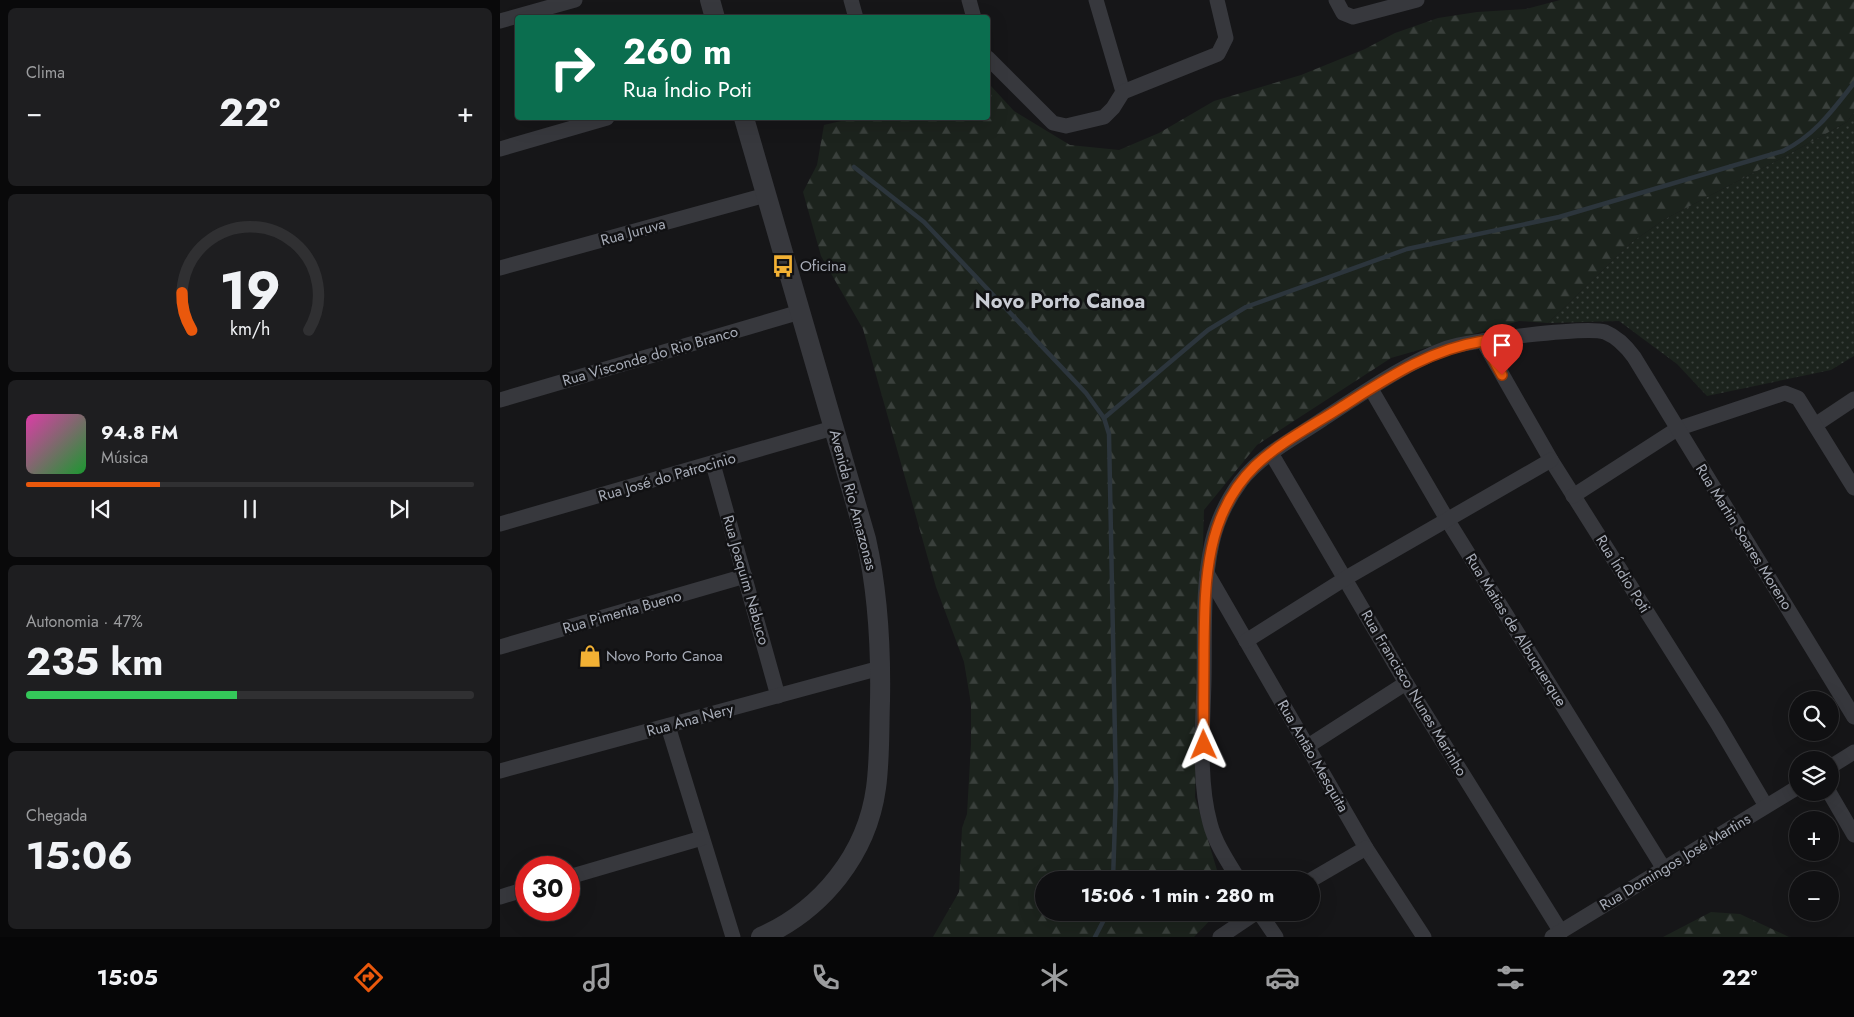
<!DOCTYPE html>
<html lang="pt">
<head>
<meta charset="utf-8">
<style>
	body { margin:0; font-family:Jost,sans-serif; background:#1e1e20; color:#f1f3f6; height:100vh; display:flex; flex-direction:column; font-size:19px; white-space:nowrap }
	* { box-sizing:border-box; margin:0 }
	p { font-size:16px; color:#9c9d9f }
	.icon { flex:none; width:28px; height:28px; fill:none; stroke:currentColor; stroke-width:2; stroke-linecap:round; stroke-linejoin:round }
	.map { position:relative; flex:1; overflow:hidden }
	.drawer { display:flex; flex-direction:column; gap:8px; padding:8px; background:#09090a; width:500px }
	.drawer>* { flex:none }
	.top-card { position:absolute; left:15px; top:15px; width:475px; height:105px; border-radius:5px; box-shadow:0 5px 20px #0002,0 0 0 1px #303032; background:#0b6e4f; color:#fff; overflow:hidden }
	.fabs { position:absolute; left:1289px; top:691px; display:grid; gap:10px }
	.fabs a { display:grid; place-items:center; width:50px; height:50px; border-radius:50%; background:#101012; box-shadow:0 5px 20px #0002,0 0 0 1px #303032; font-size:25px }
	.speed { position:absolute; left:15px; top:856px; display:flex; gap:10px; font-size:25px; font-weight:700; text-align:center }
	.speed>* { display:grid; place-content:center; width:65px; height:65px; border-radius:50%; background:#101012; box-shadow:0 5px 20px #0002,0 0 0 1px #303032; line-height:1 }
	.speed .limit { border:8px solid #d22; background:#fff; color:#111 }
	.pin { position:absolute; display:grid; place-items:center; width:42px; height:42px; color:#fff; margin:-51px -21px; border-radius:50% 50% 50% 0; rotate:-45deg; box-shadow:0 0 5px #0007 }
	.pin .icon { rotate:45deg }
	.me { position:absolute; width:55px; margin:-28px; rotate:359deg; stroke-linejoin:round; filter:drop-shadow(0 0 4px #0008) }
	.turn { display:flex; align-items:center; gap:18px; height:105px; padding:0 25px; font-size:22px }
	.turn .icon { width:65px; height:65px; stroke-width:2.5 }
	.turn b { display:block; font-size:35px; line-height:42px }
	.big { font-size:38px; font-weight:700; line-height:1.1 }
	.drawer .card { flex:1; display:flex; flex-direction:column; justify-content:center; gap:8px; min-width:0; padding:0 18px; border-radius:8px; background:#1e1e20 }
	.drawer .dial { align-items:center; gap:0 }
	.dial svg { height:130px; overflow:visible; fill:none; stroke:#303032; stroke-width:7; stroke-linecap:round; text-anchor:middle }
	.dial text { fill:#f1f3f6; stroke:none }
	.song { display:flex; align-items:center; gap:15px }
	.cover { width:60px; height:60px; border-radius:8px; background:linear-gradient(135deg,hsl(320 70% 55%),hsl(130 70% 35%)) }
	.played { height:5px; border-radius:2px; background:linear-gradient(90deg,#ea580c 30%,#303032 30%) }
	.keys { display:flex; justify-content:space-around; direction:ltr }
	.heat { display:flex; justify-content:space-between; align-items:center; font-size:28px; direction:ltr }
	.charge { height:8px; border-radius:4px; background:linear-gradient(90deg,#34c759 47%,#303032 0) }
	.trip { position:absolute; left:535px; top:871px; width:285px; height:50px; border-radius:25px; background:#101012; box-shadow:0 5px 20px #0002,0 0 0 1px #303032; font-weight:700; line-height:50px; text-align:center }
	.tab-bar { display:flex; height:80px; justify-content:space-around; align-items:center; background:#060607; color:#9c9d9f }
	.tab-bar .icon { width:35px; height:35px }
	.tab-bar .current { color:#ea580c }
	.tab-bar b { font-size:22px; color:#f1f3f6 }
	main { display:flex; flex:1; min-height:0 }
	.map>svg:first-child { display:block }
	.grass { fill:url(#grass-dots) }
	.forest { fill:url(#forest-firs) }
	.lines { fill:none; stroke-linecap:round; stroke-linejoin:round }
	.stream { stroke:#2c353c; stroke-width:4.5 }
	.minor { stroke:#37383d; stroke-width:15 }
	.tertiary { stroke:#37383d; stroke-width:20 }
	.route-casing { stroke:#983908; stroke-width:12 }
	.route { stroke:#ea580c; stroke-width:9 }
	.labels { text-anchor:middle; dominant-baseline:central; stroke-width:5; stroke-linejoin:round; paint-order:stroke }
	.street-label { font-size:15px; fill:#a8adb8; stroke:#111113 }
	.poi-label { font-size:15px; fill:#a8adb8; stroke:#111113; text-anchor:start }
	.district-label { font-size:20px; font-weight:bold; fill:#c9ccd4; stroke:#111113 }
</style>
</head>
<body>
<main>
<section class="drawer">
<div class="card"><p>Clima</p>
<div class="heat"><a>−</a><b class="big">22°</b><a>+</a></div>
</div>
<div class="card dial"><svg viewBox="0 0 100 80">
<path d="M14 69A42 42 0 1 1 86 69"/>
<path d="M14 69A42 42 0 0 1 8 46" stroke="#ea580c"/>
<text x="50" y="56" font-size="32" font-weight="700">19</text>
<text x="50" y="72" font-size="11">km/h</text>
</svg></div>
<div class="card">
<div class="song"><i class="cover"></i><div><b>94.8 FM</b><p>Música</p></div></div>
<div class="played"></div>
<div class="keys"><svg class="icon" aria-label="previous" viewBox="0 0 24 24"><path d="M18 5L8 12l10 7zM5 5v14"/></svg><svg class="icon" aria-label="pause" viewBox="0 0 24 24"><path d="M8 5v14M16 5v14"/></svg><svg class="icon" aria-label="next" viewBox="0 0 24 24"><path d="M6 5l10 7-10 7zM19 5v14"/></svg></div>
</div>
<div class="card"><p>Autonomia · 47%</p><b class="big">235 km</b><div class="charge"></div></div>
<div class="card"><p>Chegada</p><b class="big">15:06</b></div>
</section>
<div class="map">
<svg width="1354" height="937" viewBox="0 0 1354 937">
	<defs>
		<pattern id="grass-dots" width="8" height="8" patternUnits="userSpaceOnUse" patternTransform="scale(1.25)"><rect width="8" height="8" fill="#1c231d"/><path d="M2 2h.1M6 6h.1" fill="none" stroke="#3a403c" stroke-width="1.8" stroke-linecap="round"/></pattern>
		<pattern id="forest-firs" width="22" height="20" patternUnits="userSpaceOnUse" patternTransform="scale(1.25)"><rect width="22" height="20" fill="#1c231d"/><path d="M5 1l3.5 6h-7zM16 11l3.5 6h-7z" fill="#3a403c"/></pattern>
	</defs>
	<rect width="100%" height="100%" fill="#161618"/>
	<path class="grass" d="M1354 112V356L1331 370 1207 396 1177 364 1119 321 1048 323 1132 242 1165 219 1280 159 1347 122Z"/>
	<g class="forest">
		<path d="M1060 0H1354V112L1347 122 1280 159 1165 219 1132 242 1048 323 1019 321 891 358 757 445 704 510 695 797 720 880H544V912L717 913 694 937H433L459 892 462 828 467 814 471 744V704L464 662 436 587 363 329 321 256 303 192 317 165 324 125 354 118H488V87L491 86 514 111 570 145 619 150 659 133 714 101 801 75 865 49 895 33 938 18 977 12 1026 9Z"/>
		<path d="M1211 912 1240 914 1289 937H1163Z"/>
	</g>
	<g class="lines">
		<g class="stream">
			<path d="M354 167 424 222 586 393 604 418 609 434 616 789 613 880"/>
			<path d="M604 418 708 330 746 307 907 249 1059 217 1283 151C1315 135 1332 111 1354 83"/>
			<path d="M595 937 608 912"/>
		</g>
		<g class="minor">
			<path d="M351 0 356 18"/>
			<path d="M469 0 474 18"/>
			<path d="M596 0 623 92"/>
			<path d="M836 0 843 13 853 17 917 0"/>
			<path d="M0 21 75 0"/>
			<path d="M488 58 553 123 566 126 604 117 613 108 623 92 718 54 726 38 717 0"/>
			<path d="M0 149 107 118"/>
			<path d="M0 268 266 195"/>
			<path d="M983 341 1051 460 1217 723 1266 806"/>
			<path d="M871 389 948 521 1164 869"/>
			<path d="M0 400 300 312"/>
			<path d="M1315 425 1354 399"/>
			<path d="M771 453 906 683 1061 932"/>
			<path d="M213 464 278 696"/>
			<path d="M1073 496 1177 429 1285 393 1298 398 1354 488"/>
			<path d="M0 524 333 428"/>
			<path d="M707 573 866 848 924 937"/>
			<path d="M746 641 846 578 1051 460"/>
			<path d="M0 647 245 576"/>
			<path d="M168 726 233 937"/>
			<path d="M808 746 906 683"/>
			<path d="M1330 767 1354 752"/>
			<path d="M0 771 380 668"/>
			<path d="M1329 792 1354 835"/>
			<path d="M69 877 202 838"/>
			<path d="M739 880C728 862 715 843 710 823 698 780 703 725 704 681 705 635 702 588 712 543 717 521 727 500 741 481 762 454 795 438 823 419 862 394 903 364 947 348 968 341 1086 326 1105 332 1117 337 1126 346 1134 357L1354 717"/>
			<path d="M811 880 866 848"/>
			<path d="M0 897 26 889"/>
			<path d="M759 912 776 937"/>
			<path d="M720 937 757 912"/>
			<path d="M1052 937 1298 787"/>
		</g>
		<g class="tertiary">
			<path d="M210 0 215 18"/>
			<path d="M244 118 366 539C378 592 381 647 380 701 379 730 380 759 376 788 367 854 322 910 261 937"/>
		</g>
	</g>
	<g class="lines">
		<defs>
			<path id="route" d="M704 745C703 714 704 682 704 650 705 584 704 516 755 466 779 443 812 426 840 408 886 379 928 350 983 341L1002 375"/>
		</defs>
		<use href="#route" class="route-casing"/>
		<use href="#route" class="route"/>
	</g>
	<defs>
		<symbol id="bus-bare" viewBox="-9 -9 18 18"><path d="M-5-6H5V4H4V6H2V4H-2V6H-4V4H-5ZM-3.5-4V0h7V-4ZM-3.5 1.2v1.5H-2V1.2ZM2 1.2v1.5H3.5V1.2Z" fill="#f2b134" stroke="#111113" stroke-width="2.5" paint-order="stroke"/></symbol>
		<symbol id="shop-bare" viewBox="-9 -9 18 18"><path d="M-5-2.5h2.3a2.7 3.5 0 0 1 5.4 0H5L5.5 6h-11ZM-1.5-2.5h3a1.5 2.3 0 0 0-3 0Z" fill="#f2b134" stroke="#111113" stroke-width="2.5" paint-order="stroke"/></symbol>
	</defs>
	<g fill-rule="evenodd">
		<use href="#bus-bare" x="267" y="250" width="32" height="32"/>
		<use href="#shop-bare" x="74" y="640" width="32" height="32"/>
	</g>
	<g class="labels">
		<g class="street-label">
			<text transform="translate(133 232) rotate(-15)">Rua Juruva</text>
			<text transform="translate(150 356) rotate(-16)">Rua Visconde do Rio Branco</text>
			<text transform="translate(167 477) rotate(-16)">Rua José do Patrocinio</text>
			<text transform="translate(353 500) rotate(75)">Avenida Rio Amazonas</text>
			<text transform="translate(1244 537) rotate(58)">Rua Martin Soares Moreno</text>
			<text transform="translate(1123 574) rotate(58)">Rua Índio Poti</text>
			<text transform="translate(246 580) rotate(74)">Rua Joaquim Nabuco</text>
			<text transform="translate(122 612) rotate(-16)">Rua Pimenta Bueno</text>
			<text transform="translate(1016 630) rotate(58)">Rua Matias de Albuquerque</text>
			<text transform="translate(914 693) rotate(59)">Rua Francisco Nunes Marinho</text>
			<text transform="translate(190 720) rotate(-15)">Rua Ana Nery</text>
			<text transform="translate(813 756) rotate(60)">Rua Antão Mesquita</text>
			<text transform="translate(1175 862) rotate(-31)">Rua Domingos José Martins</text>
		</g>
		<g class="poi-label">
			<text x="300" y="266">Oficina</text>
			<text x="106" y="656">Novo Porto Canoa</text>
		</g>
		<g class="district-label">
			<text x="560" y="301">Novo Porto Canoa</text>
		</g>
	</g>
</svg>
<div class="fabs">
<a><svg class="icon" aria-label="search" viewBox="0 0 24 24"><circle cx="10" cy="10" r="6"/><path d="M15 15l6 6"/></svg></a>
<a><svg class="icon" aria-label="layers" viewBox="0 0 24 24"><path d="M12 4l9 5-9 5-9-5zM3 14l9 5 9-5"/></svg></a>
<a>+</a>
<a>−</a>
</div>
<div class="speed"><div class="limit">30</div></div>
<div class="pin" style="left:1002px;top:375px;background:#d93025"><svg class="icon" aria-label="arrive" viewBox="0 0 24 24"><path d="M6 21V4h12l-3 4 3 4H6"/></svg></div>
<svg class="me" style="left:704px;top:745px" viewBox="-20 -20 40 40"><path d="M0-17L14 15 0 8-14 15z" fill="#ea580c" stroke="#fff" stroke-width="4"/></svg>
<div class="trip">15:06 · 1 min · 280 m</div>
<div class="top-card">
<div class="turn"><svg class="icon" aria-label="right" viewBox="0 0 24 24"><path d="M7 20v-9h11M14 6l5 5-5 5"/></svg><div><b>260 m</b>Rua Índio Poti</div></div>
</div>
</div>
</main>
<nav class="tab-bar">
<b>15:05</b>
<svg class="icon current" aria-label="directions" viewBox="0 0 24 24"><path d="M12 3l9 9-9 9-9-9zM9 14v-3h6M13 9l2 2-2 2"/></svg>
<svg class="icon" aria-label="music" viewBox="0 0 24 24"><path d="M9 18V5l10-2v13"/><circle cx="6" cy="18" r="3"/><circle cx="16" cy="16" r="3"/></svg>
<svg class="icon" aria-label="phone" viewBox="0 0 24 24"><path d="M5 4h4l2 5-3 2q2 4 5 5l2-3 5 2v4C11 20 4 13 5 4z"/></svg>
<svg class="icon" aria-label="climate" viewBox="0 0 24 24"><path d="M12 3v18M4 7l16 10M4 17L20 7"/></svg>
<svg class="icon" aria-label="car" viewBox="0 0 24 24"><path d="M5 17H2v-5l4-1 3-4h7l3 4 3 1v5h-3M9 17h6M6 11h13"/><circle cx="7" cy="17" r="2"/><circle cx="17" cy="17" r="2"/></svg>
<svg class="icon" aria-label="filters" viewBox="0 0 24 24"><path d="M4 7h16M4 17h16"/><circle cx="9" cy="7" r="2"/><circle cx="15" cy="17" r="2"/></svg>
<b>22°</b>
</nav>
</body>
</html>
